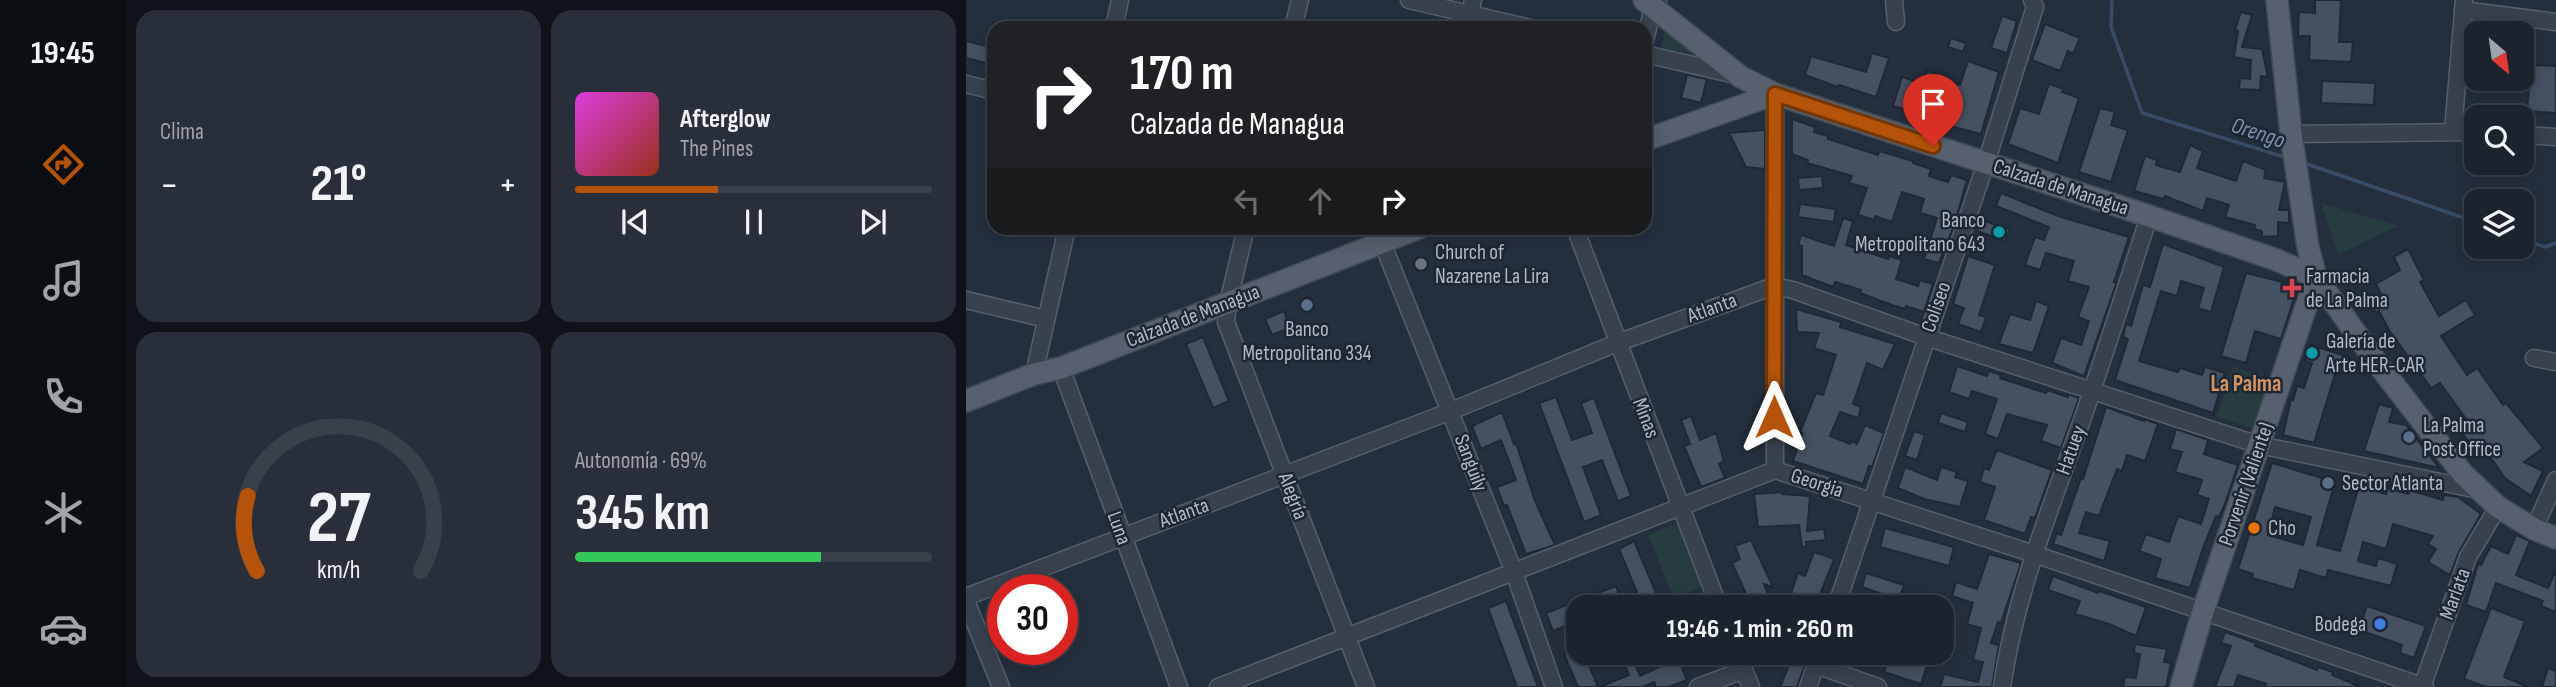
<!DOCTYPE html>
<html lang="es">
<head>
<meta charset="utf-8">
<style>
	body { margin:0; font-family:"Sofia Sans Condensed",sans-serif; background:#282f3a; color:#f1f3f6; height:100vh; display:flex; flex-direction:column; font-size:26px; white-space:nowrap }
	* { box-sizing:border-box; margin:0 }
	p { font-size:23px; color:#a0a4aa }
	.icon { flex:none; width:38px; height:38px; fill:none; stroke:currentColor; stroke-width:2; stroke-linecap:round; stroke-linejoin:round }
	.map { position:relative; flex:1; overflow:hidden }
	.panel { display:flex; flex-direction:column; gap:10px; padding:10px; background:#0f1319; width:840px }
	.panel>* { flex:none }
	.banner { position:absolute; left:21px; top:21px; width:665px; height:214px; border-radius:21px; box-shadow:0 4px 18px #0003,0 0 0 2px #39404a; background:#202124; color:#fff; overflow:hidden }
	.needle { width:46px; rotate:151deg }
	.controls { position:absolute; left:1498px; top:21px; display:grid; gap:14px }
	.controls a { display:grid; place-items:center; width:70px; height:70px; border-radius:14px; background:#1b232e; box-shadow:0 4px 18px #0003,0 0 0 2px #39404a; font-size:35px }
	.speed { position:absolute; left:21px; top:574px; display:flex; gap:14px; font-size:35px; font-weight:700; text-align:center }
	.speed>* { display:grid; place-content:center; width:91px; height:91px; border-radius:50%; background:#1b232e; box-shadow:0 4px 18px #0003,0 0 0 2px #39404a; line-height:1 }
	.speed .limit { border:10px solid #d22; background:#fff; color:#111 }
	.pin { position:absolute; display:grid; place-items:center; width:60px; height:60px; color:#fff; margin:-72px -30px; border-radius:50% 50% 50% 0; rotate:-45deg; box-shadow:0 0 7px #0007 }
	.pin .icon { rotate:45deg }
	.me { position:absolute; width:77px; margin:-38px; rotate:0deg; stroke-linejoin:round; filter:drop-shadow(0 0 5px #0008) }
	.turn { display:flex; align-items:center; gap:24px; height:147px; padding:0 28px; font-size:32px }
	.turn .icon { width:91px; height:91px; stroke-width:2.5 }
	.turn b { display:block; font-size:49px; line-height:60px }
	.lanes { display:flex; align-items:center; height:66px; padding:0 28px; background:#0003; justify-content:center; gap:35px; direction:ltr }
	.lanes .off { opacity:.35 }
	.big { font-size:52px; font-weight:700; line-height:1.1 }
	.panel .card { flex:1; display:flex; flex-direction:column; justify-content:center; gap:10px; min-width:0; padding:0 24px; border-radius:21px; background:#282f3a }
	.panel .dial { align-items:center; gap:0 }
	.dial svg { height:182px; overflow:visible; fill:none; stroke:#39404a; stroke-width:7; stroke-linecap:round; text-anchor:middle }
	.dial text { fill:#f1f3f6; stroke:none }
	.song { display:flex; align-items:center; gap:21px }
	.cover { width:84px; height:84px; border-radius:10px; background:linear-gradient(135deg,hsl(300 70% 55%),hsl(10 70% 35%)) }
	.played { height:7px; border-radius:4px; background:linear-gradient(90deg,#b45309 40%,#39404a 40%) }
	.keys { display:flex; justify-content:space-around; direction:ltr }
	.heat { display:flex; justify-content:space-between; align-items:center; font-size:38px; direction:ltr }
	.charge { height:10px; border-radius:5px; background:linear-gradient(90deg,#34c759 69%,#39404a 0) }
	.panel .tiles { flex:1; display:grid; gap:10px; grid-template-columns:repeat(2,1fr) }
	.trip { position:absolute; left:600px; top:595px; width:388px; height:70px; border-radius:21px; background:#1b232e; box-shadow:0 4px 18px #0003,0 0 0 2px #39404a; font-weight:700; line-height:70px; text-align:center }
	main { display:flex; flex:1; min-height:0 }
	.tabs { display:flex; flex-direction:column; width:126px; justify-content:space-around; align-items:center; background:#0b0e12; color:#a0a4aa }
	.tabs .icon { width:49px; height:49px }
	.tabs .active { color:#b45309 }
	.tabs b { font-size:32px; color:#f1f3f6 }
	.map>svg:first-child { display:block }
	.green { fill:#263c3f }
	.lines { fill:none; stroke-linecap:round; stroke-linejoin:round }
	.stream { stroke:#394c67; stroke-width:3.5 }
	.building { fill:#455162; stroke:#1f2835; stroke-width:2; fill-rule:evenodd }
	.minor-casing { stroke:#565f6c; stroke-width:19 }
	.major-casing { stroke:#414a57; stroke-width:24 }
	.minor { stroke:#38414e; stroke-width:16 }
	.major { stroke:#56606e; stroke-width:21 }
	.route-casing { stroke:#753606; stroke-width:18 }
	.route { stroke:#b45309; stroke-width:12 }
	.culture-dot { fill:#0f9aa8; stroke:#1d2633; stroke-width:2.5 }
	.worship-dot { fill:#6b7280; stroke:#1d2633; stroke-width:2.5 }
	.health-dot { fill:#e0444e; stroke:#1d2633; stroke-width:2.5 }
	.service-dot { fill:#5c6f8a; stroke:#1d2633; stroke-width:2.5 }
	.food-dot { fill:#e8710a; stroke:#1d2633; stroke-width:2.5 }
	.shop-dot { fill:#3f7fe0; stroke:#1d2633; stroke-width:2.5 }
	.labels { text-anchor:middle; dominant-baseline:central; stroke-width:5; stroke-linejoin:round; paint-order:stroke }
	.street-label { font-size:21px; fill:#b4bcc9; stroke:#1d2633 }
	.poi-label { font-size:21px; fill:#b4bcc9; stroke:#1d2633; text-anchor:start }
	.water-label { font-size:23px; font-style:italic; fill:#7c92b1; stroke:#1d2633 }
	.neighbourhood-label { font-size:23px; font-weight:bold; fill:#d59563; stroke:#1d2633 }
</style>
</head>
<body>
<main>
<nav class="tabs">
<b>19:45</b>
<svg class="icon active" aria-label="directions" viewBox="0 0 24 24"><path d="M12 3l9 9-9 9-9-9zM9 14v-3h6M13 9l2 2-2 2"/></svg>
<svg class="icon" aria-label="music" viewBox="0 0 24 24"><path d="M9 18V5l10-2v13"/><circle cx="6" cy="18" r="3"/><circle cx="16" cy="16" r="3"/></svg>
<svg class="icon" aria-label="phone" viewBox="0 0 24 24"><path d="M5 4h4l2 5-3 2q2 4 5 5l2-3 5 2v4C11 20 4 13 5 4z"/></svg>
<svg class="icon" aria-label="climate" viewBox="0 0 24 24"><path d="M12 3v18M4 7l16 10M4 17L20 7"/></svg>
<svg class="icon" aria-label="car" viewBox="0 0 24 24"><path d="M5 17H2v-5l4-1 3-4h7l3 4 3 1v5h-3M9 17h6M6 11h13"/><circle cx="7" cy="17" r="2"/><circle cx="17" cy="17" r="2"/></svg>
</nav>
<section class="panel">
<div class="tiles">
<div class="card"><p>Clima</p>
<div class="heat"><a>−</a><b class="big">21°</b><a>+</a></div>
</div>
<div class="card">
<div class="song"><i class="cover"></i><div><b>Afterglow</b><p>The Pines</p></div></div>
<div class="played"></div>
<div class="keys"><svg class="icon" aria-label="previous" viewBox="0 0 24 24"><path d="M18 5L8 12l10 7zM5 5v14"/></svg><svg class="icon" aria-label="pause" viewBox="0 0 24 24"><path d="M8 5v14M16 5v14"/></svg><svg class="icon" aria-label="next" viewBox="0 0 24 24"><path d="M6 5l10 7-10 7zM19 5v14"/></svg></div>
</div>
<div class="card dial"><svg viewBox="0 0 100 80">
<path d="M14 69A42 42 0 1 1 86 69"/>
<path d="M14 69A42 42 0 0 1 10 36" stroke="#b45309"/>
<text x="50" y="56" font-size="32" font-weight="700">27</text>
<text x="50" y="72" font-size="11">km/h</text>
</svg></div>
<div class="card"><p>Autonomía · 69%</p><b class="big">345 km</b><div class="charge"></div></div>
</div>
</section>
<div class="map">
<svg width="1590" height="687" viewBox="0 0 1590 687">
	<rect width="100%" height="100%" fill="#242f3e"/>
	<g class="green">
		<path d="M699 30 732 54 695 49Z"/>
		<path d="M1355 203 1432 226 1372 255Z"/>
		<path d="M1267 367 1307 380 1289 429 1250 417Z"/>
		<path d="M711 523 737 586 708 599 682 535Z"/>
	</g>
	<g class="lines">
		<g class="stream">
			<path d="M1146 0 1145 27 1176 113 1322 158"/>
			<path d="M1335 162 1510 222"/>
			<path d="M1556 239 1579 247 1590 243"/>
		</g>
	</g>
	<g class="building">
		<path d="M1349 0H1375L1373 42H1387L1385 62 1343 60 1344 36H1332L1333 12 1349 13Z"/>
		<path d="M1275 12 1286 15 1276 47 1296 49 1302 77 1295 76 1294 90 1273 89 1274 78 1284 79 1285 60 1268 57 1272 31 1269 30Z"/>
		<path d="M1036 16 1051 21 1041 53 1025 48Z"/>
		<path d="M1079 24 1114 38 1107 54 1102 51 1094 71 1066 60Z"/>
		<path d="M985 38 1000 43 997 52 982 47Z"/>
		<path d="M0 41 28 48V65L0 58Z"/>
		<path d="M906 53 923 58 910 97 873 85 872 87 839 75 845 56 900 72Z"/>
		<path d="M1002 61 1033 72 1015 134 964 121 969 106 946 98 942 110 927 106 936 77 957 84 961 71 972 75 971 77 994 85Z"/>
		<path d="M1565 65 1590 66V113L1561 111Z"/>
		<path d="M721 75 741 79 735 103 715 98Z"/>
		<path d="M1356 81 1409 83 1408 105 1355 103Z"/>
		<path d="M1083 84 1098 89 1096 92 1113 98 1092 163 1042 144 1054 108 1073 114Z"/>
		<path d="M1134 108 1149 112 1145 125 1162 130 1145 182 1113 172Z"/>
		<path d="M826 119 849 127 848 132 862 136V139L912 155 913 151 947 161V163L965 169 963 176 982 182 985 175 1001 180 988 226 973 263 958 259 971 218 954 213 958 199 936 192 926 222 909 216 908 220 892 215 901 188 883 183 886 176 841 163 842 160 826 154Z"/>
		<path d="M799 130V169L780 167 763 133Z"/>
		<path d="M1224 145 1237 151 1231 168 1270 181 1277 161 1300 170 1298 178 1319 182 1313 210H1323V223L1312 222V236L1296 237V231L1288 229 1289 225 1259 217 1263 205 1241 198 1237 211 1199 196 1198 199 1168 191 1179 156 1191 160 1190 165 1214 172Z"/>
		<path d="M856 176 857 188 833 190 832 178Z"/>
		<path d="M1035 193 1092 216 1163 237 1148 282H1151L1148 290 1118 376 1086 363 1095 338 1115 345 1123 321 1112 317 1123 287 1102 281 1108 261 1080 253 1074 270 1059 265 1069 237 1078 240 1083 227 1030 206Z"/>
		<path d="M834 204 870 209 868 222 832 217Z"/>
		<path d="M877 218 887 221 880 245 922 259 923 256 936 260 930 279 952 286 954 280 967 284 958 312 940 306 939 309 926 305 894 293 895 290 869 282 867 287 836 275V246L832 245 835 235 868 246Z"/>
		<path d="M1015 220 1044 229 1039 241 1011 231Z"/>
		<path d="M1197 244 1258 267 1245 312 1232 308 1238 288 1215 281 1211 296 1195 291 1173 361 1212 372 1214 368 1236 375 1239 367 1259 373 1247 413 1149 380 1162 339 1157 337 1160 324 1165 326 1177 285 1184 287Z"/>
		<path d="M1442 249 1458 280 1454 282 1473 316 1500 300 1509 315 1475 336 1501 375 1511 368 1537 405 1540 403 1577 448 1558 462 1577 471 1565 496 1539 478 1522 454 1516 459 1497 434 1506 427 1474 383 1465 388 1423 330 1413 311 1410 313 1403 300 1415 294 1410 284 1434 270 1428 257Z"/>
		<path d="M1002 256 1029 265 1013 315 1020 317 1015 332 992 324 998 308 987 304Z"/>
		<path d="M1280 273 1332 286 1315 339 1289 331 1280 363 1255 356Z"/>
		<path d="M1070 301 1083 306 1067 353 1033 344 1044 314 1064 320Z"/>
		<path d="M830 309 875 322 874 327 929 344 917 370 901 363 887 404 895 407 892 418 874 412 864 436 884 444 885 441 891 444 899 425 918 433 906 467 903 466 897 484 827 461 836 433 834 432 850 393 857 395 870 355 848 348 853 333 831 332Z"/>
		<path d="M318 311 324 328 306 335 299 319Z"/>
		<path d="M237 337 263 401 247 408 220 344Z"/>
		<path d="M1344 345 1383 357 1378 373 1370 371 1348 443 1317 435 1325 399 1327 400 1331 386 1338 388 1346 363 1339 361Z"/>
		<path d="M991 366 1021 376 1023 371 1035 375 1034 378 1080 393 1081 390 1102 397V394L1113 398 1095 448 1075 441 1081 425 1041 414 1032 439 1019 434 1031 399 1006 391 1003 399 983 392Z"/>
		<path d="M590 397 606 440 626 433 615 403 628 398 665 496 652 501 636 460 617 467 635 515 618 522 573 403Z"/>
		<path d="M1413 404 1427 408 1423 422 1440 425 1473 468 1398 451Z"/>
		<path d="M1140 407 1178 421V419L1192 424 1179 461 1161 455 1156 471 1151 469 1133 516 1120 512 1113 533 1144 541 1138 561 1087 544 1091 533 1095 535 1115 478 1117 479Z"/>
		<path d="M536 412 548 444 550 443 569 501 589 545 560 554 541 505 538 506 531 487 550 480 535 440 515 449 506 426Z"/>
		<path d="M975 413 1002 422 999 432 972 423Z"/>
		<path d="M725 416 734 440 750 433 758 461 753 464 759 478 735 487 718 446 724 444 715 420Z"/>
		<path d="M1210 429 1242 440 1238 454 1272 465 1259 504 1253 517 1250 516 1237 548 1224 588 1189 578 1195 559 1173 551 1180 534 1203 542 1212 516 1235 524 1243 499 1231 495 1236 480 1209 472 1216 452 1204 449Z"/>
		<path d="M948 431 959 435 951 460 939 456Z"/>
		<path d="M1031 450 1086 470 1069 518 1065 517 1059 534 1018 520 1029 487 1014 482 1018 468 1023 470Z"/>
		<path d="M1306 463 1369 482 1351 545 1374 551 1393 486 1420 494 1422 488 1442 494 1443 490 1477 500 1478 495 1492 497 1515 514 1493 552 1484 575 1462 562 1470 549 1462 544 1467 536 1427 524 1420 549 1397 542 1392 561 1410 566 1412 558 1431 564 1425 586 1362 570 1360 578 1334 570 1328 590 1286 578 1287 574 1272 569ZM1309 507 1345 517 1337 545 1302 535Z"/>
		<path d="M939 467 971 480 975 467 991 472 989 477 1002 481 994 507 958 499 932 488Z"/>
		<path d="M816 492V494L844 496 841 531 858 529 860 540 840 542V547H836L833 525 792 527 788 494Z"/>
		<path d="M919 528 988 547 983 566 914 547Z"/>
		<path d="M1550 535 1564 541 1550 575 1582 588 1590 570V612L1575 606 1577 601 1530 583 1520 612 1500 605 1512 564 1515 565 1525 546 1542 554Z"/>
		<path d="M785 540 807 587 798 584 806 605 800 607H786L766 563 774 559 769 546Z"/>
		<path d="M668 541 696 607H677L653 549Z"/>
		<path d="M848 552 868 559 851 602 825 593 832 573 839 576Z"/>
		<path d="M1023 554 1055 563 1035 623 1032 622 1025 643 1033 645 1026 687H974L978 674 1012 682 1017 662 1007 660 1015 628 1001 624 1007 603 986 596 990 582 1011 589Z"/>
		<path d="M900 573 938 585 933 600 896 587Z"/>
		<path d="M1087 576 1132 593 1133 591 1180 607 1170 636 1143 624 1109 614 1114 601 1082 590Z"/>
		<path d="M650 586 656 604 649 607H612V621L587 631 580 613Z"/>
		<path d="M540 601 572 687H551L522 608Z"/>
		<path d="M1401 606 1460 626 1448 658 1434 653 1436 645 1393 630Z"/>
		<path d="M1525 608 1559 621 1538 677 1562 687H1521L1498 679Z"/>
		<path d="M1259 632 1290 643 1289 646 1351 670 1352 667 1367 672 1366 675 1395 687H1299L1300 684 1272 675 1268 687H1249L1265 646 1255 643Z"/>
		<path d="M1169 644 1201 649 1198 662 1205 663 1200 687H1157L1159 677 1170 678 1174 654 1168 653Z"/>
		<path d="M612 648V653H618L632 687H612L598 654Z"/>
		<path d="M653 653H664L674 676 712 658 721 680 703 687H690L688 682 676 687H634L663 675Z"/>
		<path d="M828 653H843L831 687H814Z"/>
		<path d="M864 653H900L895 666 864 656Z"/>
		<path d="M924 653H965L955 684 918 672Z"/>
		<path d="M1582 668 1590 671V687H1576Z"/>
	</g>
	<g class="lines">
		<defs>
			<g id="minor">
				<path d="M443 0 564 28"/>
				<path d="M928 0 930 22"/>
				<path d="M1497 10 1590 22"/>
				<path d="M148 28 154 0"/>
				<path d="M327 28 334 0"/>
				<path d="M501 28 507 0"/>
				<path d="M679 41 687 7 692 1"/>
				<path d="M679 54 770 75"/>
				<path d="M0 84 28 91"/>
				<path d="M1487 131 1498 0"/>
				<path d="M1325 134 1510 132"/>
				<path d="M1556 135 1590 137"/>
				<path d="M280 228 262 303 260 322 400 687"/>
				<path d="M609 228 753 607"/>
				<path d="M416 242 548 572 588 687"/>
				<path d="M0 300 80 319"/>
				<path d="M1568 358 1590 362"/>
				<path d="M95 368 213 687"/>
				<path d="M68 374 101 228"/>
				<path d="M809 470V94"/>
				<path d="M1568 529 1590 480"/>
				<path d="M0 597 485 411 651 343 808 286 827 290 960 337 1293 445 1513 490"/>
				<path d="M0 601 35 687"/>
				<path d="M870 607 1020 163 1069 7 1066 0"/>
				<path d="M771 653 785 687"/>
				<path d="M850 665 912 687"/>
				<path d="M252 687 809 470 1068 554 1459 687"/>
				<path d="M732 687 778 670"/>
				<path d="M842 687 854 653"/>
				<path d="M1036 687C1049 596 1084 509 1115 423 1139 354 1161 285 1183 216"/>
				<path d="M1456 687 1502 557 1532 507"/>
			</g>
			<g id="major">
				<path d="M678 0 775 77 809 94 1183 216 1308 259 1350 277"/>
				<path d="M1311 0 1325 134 1342 247 1350 277 1411 363 1497 474 1532 507 1568 529 1590 538"/>
				<path d="M679 140 809 94"/>
				<path d="M0 401 68 374 95 368 453 228"/>
				<path d="M1215 687 1237 611 1350 277"/>
			</g>
		</defs>
		<use href="#minor" class="minor-casing"/>
		<use href="#major" class="major-casing"/>
		<use href="#minor" class="minor"/>
		<use href="#major" class="major"/>
	</g>
	<g class="lines">
		<defs>
			<path id="route" d="M808 417 809 94 967 146"/>
		</defs>
		<use href="#route" class="route-casing"/>
		<use href="#route" class="route"/>
	</g>
	<g class="culture-dot">
		<circle cx="1033" cy="232" r="7"/>
		<circle cx="1346" cy="353" r="7"/>
	</g>
	<circle class="worship-dot" cx="455" cy="264" r="7"/>
	<path class="health-dot" d="M1322.5 277.5h7v7h7v7h-7v7h-7v-7h-7v-7h7z"/>
	<g class="service-dot">
		<circle cx="341" cy="305" r="7"/>
		<circle cx="1443" cy="437" r="7"/>
		<circle cx="1362" cy="483" r="7"/>
	</g>
	<circle class="food-dot" cx="1288" cy="528" r="7"/>
	<circle class="shop-dot" cx="1414" cy="624" r="7"/>
	<g class="labels">
		<g class="street-label">
			<text transform="translate(1095 187) rotate(18)">Calzada de Managua</text>
			<text transform="translate(970 307) rotate(-71)">Coliseo</text>
			<text transform="translate(746 308) rotate(-20)">Atlanta</text>
			<text transform="translate(227 316) rotate(-21)">Calzada de Managua</text>
			<text transform="translate(680 418) rotate(69)">Minas</text>
			<text transform="translate(1105 450) rotate(-70)">Hatuey</text>
			<text transform="translate(505 463) rotate(69)">Sanguily</text>
			<text transform="translate(851 483) rotate(18)">Georgia</text>
			<text transform="translate(1280 484) rotate(-71)">Porvenir (Valiente)</text>
			<text transform="translate(327 496) rotate(69)">Alegría</text>
			<text transform="translate(218 513) rotate(-20)">Atlanta</text>
			<text transform="translate(153 528) rotate(70)">Luna</text>
			<text transform="translate(1489 594) rotate(-70)">Marlata</text>
		</g>
		<g class="poi-label">
			<text x="1019" y="220" text-anchor="end">Banco<tspan x="1019" dy="24">Metropolitano 643</tspan></text>
			<text x="469" y="252">Church of<tspan x="469" dy="24">Nazarene La Lira</tspan></text>
			<text x="1340" y="276">Farmacia<tspan x="1340" dy="24">de La Palma</tspan></text>
			<text x="341" y="329" text-anchor="middle">Banco<tspan x="341" dy="24">Metropolitano 334</tspan></text>
			<text x="1360" y="341">Galería de<tspan x="1360" dy="24">Arte HER-CAR</tspan></text>
			<text x="1457" y="425">La Palma<tspan x="1457" dy="24">Post Office</tspan></text>
			<text x="1376" y="483">Sector Atlanta</text>
			<text x="1302" y="528">Cho</text>
			<text x="1400" y="624" text-anchor="end">Bodega</text>
		</g>
		<g class="water-label">
			<text transform="translate(1292 133) rotate(18)">Orengo</text>
		</g>
		<g class="neighbourhood-label">
			<text x="1280" y="384">La Palma</text>
		</g>
	</g>
</svg>
<div class="controls">
<a><svg class="needle" viewBox="-14 -14 28 28"><path d="M0-13l5 13h-10z" fill="#e53935"/><path d="M0 13l5-13h-10z" fill="#a0a4aa"/></svg></a>
<a><svg class="icon" aria-label="search" viewBox="0 0 24 24"><circle cx="10" cy="10" r="6"/><path d="M15 15l6 6"/></svg></a>
<a><svg class="icon" aria-label="layers" viewBox="0 0 24 24"><path d="M12 4l9 5-9 5-9-5zM3 14l9 5 9-5"/></svg></a>
</div>
<div class="speed"><div class="limit">30</div></div>
<div class="pin" style="left:967px;top:146px;background:#d93025"><svg class="icon" aria-label="arrive" viewBox="0 0 24 24"><path d="M6 21V4h12l-3 4 3 4H6"/></svg></div>
<svg class="me" style="left:808px;top:417px" viewBox="-20 -20 40 40"><path d="M0-17L14 15 0 8-14 15z" fill="#b45309" stroke="#fff" stroke-width="4"/></svg>
<div class="trip">19:46 · 1 min · 260 m</div>
<div class="banner">
<div class="turn"><svg class="icon" aria-label="right" viewBox="0 0 24 24"><path d="M7 20v-9h11M14 6l5 5-5 5"/></svg><div><b>170 m</b>Calzada de Managua</div></div>
<div class="lanes"><svg class="icon off" aria-label="left" viewBox="0 0 24 24"><path d="M17 20v-9H6M10 6l-5 5 5 5"/></svg><svg class="icon off" aria-label="ahead" viewBox="0 0 24 24"><path d="M12 20V5M6 11l6-6 6 6"/></svg><svg class="icon" aria-label="right" viewBox="0 0 24 24"><path d="M7 20v-9h11M14 6l5 5-5 5"/></svg></div>
</div>
</div>
</main>
</body>
</html>
